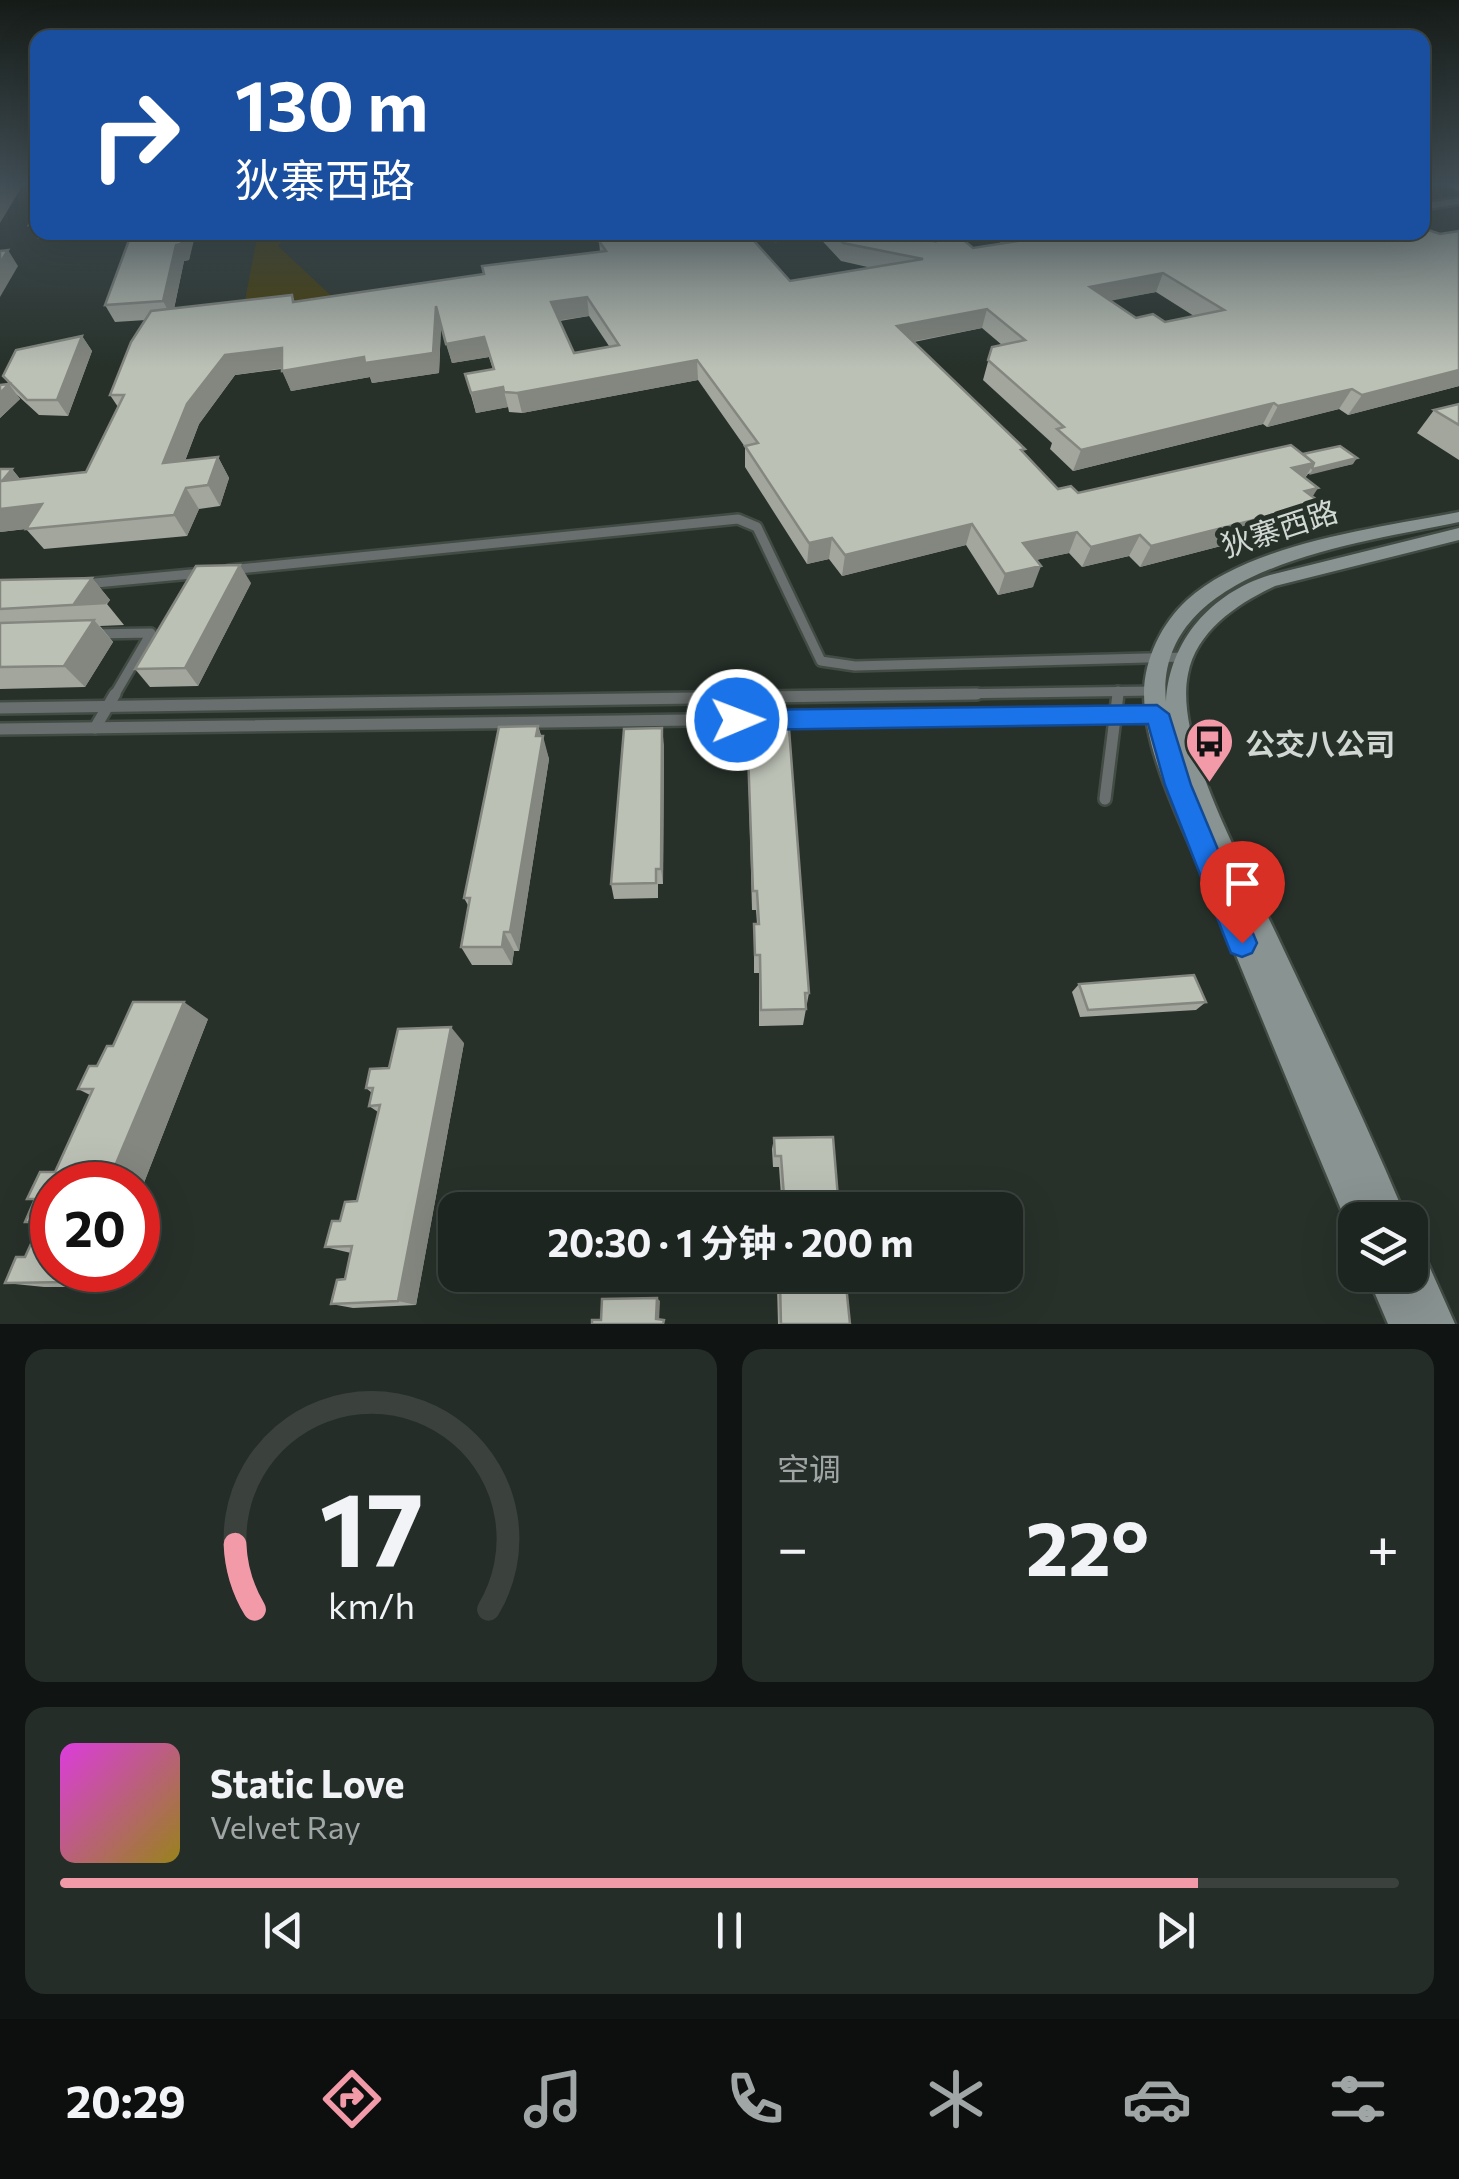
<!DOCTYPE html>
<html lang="zh">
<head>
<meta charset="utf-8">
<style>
	body { margin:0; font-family:Commissioner,"Noto Sans SC",sans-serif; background:#252d29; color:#f1f3f6; height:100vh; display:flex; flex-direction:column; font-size:38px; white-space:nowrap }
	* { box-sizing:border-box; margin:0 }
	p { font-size:32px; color:#a0a5a5 }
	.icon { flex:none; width:55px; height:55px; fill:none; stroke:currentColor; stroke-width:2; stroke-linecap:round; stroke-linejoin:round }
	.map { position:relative; height:1324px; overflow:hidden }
	.sheet { display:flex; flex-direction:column; gap:25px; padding:25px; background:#101412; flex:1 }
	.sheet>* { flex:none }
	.hud { position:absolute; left:30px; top:30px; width:1400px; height:210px; border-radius:20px; box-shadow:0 10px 40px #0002,0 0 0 2px #3b423e; background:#1a4fa0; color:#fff; overflow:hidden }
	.fabs { position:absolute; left:1338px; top:1202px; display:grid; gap:20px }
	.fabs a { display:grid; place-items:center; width:90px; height:90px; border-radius:20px; background:#1d2520; box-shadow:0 10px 40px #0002,0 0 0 2px #3b423e; font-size:50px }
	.speed { position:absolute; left:30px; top:1162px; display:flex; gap:20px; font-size:50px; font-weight:700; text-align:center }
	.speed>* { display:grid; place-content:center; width:130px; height:130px; border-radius:50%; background:#1d2520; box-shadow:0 10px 40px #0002,0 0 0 2px #3b423e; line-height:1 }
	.speed .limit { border:15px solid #d22; background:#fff; color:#111 }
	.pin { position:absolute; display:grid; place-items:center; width:85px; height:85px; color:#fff; margin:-102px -42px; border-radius:50% 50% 50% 0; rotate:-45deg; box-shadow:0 0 10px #0007 }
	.pin .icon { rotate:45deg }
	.me { position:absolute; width:110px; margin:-55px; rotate:89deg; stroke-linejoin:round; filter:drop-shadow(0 0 8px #0008) }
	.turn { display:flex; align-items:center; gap:35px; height:210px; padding:0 40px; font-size:45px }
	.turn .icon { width:130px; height:130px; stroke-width:2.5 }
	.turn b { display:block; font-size:70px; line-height:85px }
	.big { font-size:75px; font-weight:700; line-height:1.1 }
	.sheet .card { flex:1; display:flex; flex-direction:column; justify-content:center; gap:15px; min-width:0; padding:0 35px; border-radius:20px; background:#252d29 }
	.sheet .dial { align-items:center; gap:0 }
	.dial svg { height:260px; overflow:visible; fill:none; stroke:#3b423e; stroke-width:7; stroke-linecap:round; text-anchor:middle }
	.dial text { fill:#f1f3f6; stroke:none }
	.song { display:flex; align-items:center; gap:30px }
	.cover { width:120px; height:120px; border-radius:15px; background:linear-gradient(135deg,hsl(300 70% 55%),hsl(50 70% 35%)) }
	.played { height:10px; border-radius:5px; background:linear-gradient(90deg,#f39aa9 85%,#3b423e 85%) }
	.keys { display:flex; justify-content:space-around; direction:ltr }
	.heat { display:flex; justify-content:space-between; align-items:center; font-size:55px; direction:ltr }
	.sheet .tiles { flex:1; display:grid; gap:25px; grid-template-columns:1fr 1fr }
	.card:last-child { grid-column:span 2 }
	.trip { position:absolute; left:438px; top:1192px; width:585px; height:100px; border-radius:20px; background:#1d2520; box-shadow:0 10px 40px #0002,0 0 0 2px #3b423e; font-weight:700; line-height:100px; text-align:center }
	.menu { display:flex; height:160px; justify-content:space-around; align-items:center; background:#0c0f0d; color:#a0a5a5 }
	.menu .icon { width:70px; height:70px }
	.menu .active { color:#f39aa9 }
	.menu b { font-size:45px; color:#f1f3f6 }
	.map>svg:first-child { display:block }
	.green { fill:#453a01 }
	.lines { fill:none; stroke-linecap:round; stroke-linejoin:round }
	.service-far1-casing { stroke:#424c45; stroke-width:14 }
	.service-casing { stroke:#424c45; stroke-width:16 }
	.minor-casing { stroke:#424c45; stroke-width:5 }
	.tertiary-casing { stroke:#424c45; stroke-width:5 }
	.secondary-casing { stroke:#424c45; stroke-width:5 }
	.primary-casing { stroke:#424c45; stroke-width:5 }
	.service-far1 { stroke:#696f6e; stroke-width:9 }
	.service { stroke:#696f6e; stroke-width:11 }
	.minor { fill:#696f6e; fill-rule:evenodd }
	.tertiary { fill:#696f6e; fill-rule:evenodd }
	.secondary { fill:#899391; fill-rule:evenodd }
	.primary { fill:#a2afad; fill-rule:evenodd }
	.wall { fill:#a2a69d; fill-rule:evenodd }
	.shaded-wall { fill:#84877f }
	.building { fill:#bcc1b6; stroke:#84877f; stroke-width:2.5; fill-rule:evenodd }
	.route { fill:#1a73e8; stroke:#114b97; stroke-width:2.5 }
	.labels { text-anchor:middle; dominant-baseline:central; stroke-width:10; stroke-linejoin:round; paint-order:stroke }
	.street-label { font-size:30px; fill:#d1d7d3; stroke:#27312a }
	.poi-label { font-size:30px; font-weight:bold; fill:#d1d7d3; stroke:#27312a; text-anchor:start }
</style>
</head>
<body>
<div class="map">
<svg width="1459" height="1324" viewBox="0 0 1459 1324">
	<rect width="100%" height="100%" fill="#27312a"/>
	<path class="green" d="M258 232 289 233 278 246 341 305 244 306Z"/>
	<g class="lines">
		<defs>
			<g id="service-far1">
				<path d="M229 570 738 519 757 527 821 661 855 666 1184 657"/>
				<path d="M85 584 202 573"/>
				<path d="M93 634 151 633 114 696"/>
				<path d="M807 696 1154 691"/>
				<path d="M1117 696 1118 691"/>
			</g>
			<g id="service">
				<path d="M0 708 977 694"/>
				<path d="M95 728 115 694"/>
				<path d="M0 729 1159 714"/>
				<path d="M1105 799 1118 694"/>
			</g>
			<path id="minor" d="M769 232H780L784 238 775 240Z"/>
			<g id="tertiary">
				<path d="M1459 198V204L1422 210V204Z"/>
				<path d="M1282 232H1311L1268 241 1263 238Z"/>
			</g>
			<g id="secondary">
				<path d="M1459 512V522C1363 543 1153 565 1166 702 1169 641 1211 593 1270 575L1459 528V540L1275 586C1238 603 1196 631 1188 674 1173 745 1251 878 1281 944 1324 1035 1368 1127 1407 1220H1355V1233L1350 1231C1303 1119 1257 1007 1211 894 1187 835 1145 759 1144 694 1144 659 1162 623 1187 600 1250 543 1378 528 1459 512Z"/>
				<path d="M1410 1246 1422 1250 1455 1324H1388L1367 1275H1410Z"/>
			</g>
			<path id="primary" d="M1444 183H1459V191Z"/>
		</defs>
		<use href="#service-far1" class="service-far1-casing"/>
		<use href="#service" class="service-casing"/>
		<use href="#minor" class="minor-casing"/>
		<use href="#tertiary" class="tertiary-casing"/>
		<use href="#secondary" class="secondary-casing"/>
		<use href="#primary" class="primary-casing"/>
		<use href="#service-far1" class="service-far1"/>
		<use href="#service" class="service"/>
		<use href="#minor" class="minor"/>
		<use href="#tertiary" class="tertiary"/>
		<use href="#secondary" class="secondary"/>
		<use href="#primary" class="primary"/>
	</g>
	<g class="wall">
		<path d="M132 232H195L189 260 184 261 174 309 292 295 295 302 484 274 600 252 599 241 790 281 872 268 841 261 814 232H886L903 236 900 232H954L973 248 1001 243 987 232H1047L1051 235 1067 232 1459 386 1348 415 1339 409 1267 427 1263 424 1073 471 1050 449 1052 443 983 380 992 347 1002 345 982 328 914 342 1058 489 1078 493 1303 454 1353 464 1308 474 1305 478 1312 497 1321 503 1306 524 1140 567 1129 556 1082 567 1069 553 1036 560 1033 587 998 595 966 545 842 576 829 559 807 564 745 467V447L698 380 522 413 509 412 508 407 476 413 465 374 493 369 489 357 452 363 441 325 439 373 372 383 370 377 291 391 282 369 235 375 199 424 185 461 218 457 229 478 220 506 199 509 187 536 44 549 26 529 0 532 12 469 20 479 86 472 118 407 110 395 146 320 115 322 105 305ZM1156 292 1194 316 1165 322 1136 318 1110 300ZM589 316 609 346 574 353 560 321Z"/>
		<path d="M82 336 92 351 68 416 39 415 16 394 20 399 0 418V385L9 384 3 376Z"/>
		<path d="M1459 404V460L1417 433 1434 410Z"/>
		<path d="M92 578 110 600 107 604 124 625 100 626 113 642 85 687 0 689V580Z"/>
		<path d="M251 583 198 686 150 687 135 669Z"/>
		<path d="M747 725 809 993 803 1025 759 1026V973H754V924H757L756 910H752Z"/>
		<path d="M538 726 549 759 519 951H514L512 965H472L461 947 469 907 464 898Z"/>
		<path d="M664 745 663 884H658V898L614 899 611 884Z"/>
		<path d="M1079 984 1206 1002 1196 1010 1080 1017 1072 992Z"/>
		<path d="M208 1019 138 1198V1185L102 1287H44L5 1283 25 1257 40 1225 25 1222 35 1200 27 1199 55 1172 90 1095 78 1089 113 1046Z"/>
		<path d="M464 1043 416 1305 353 1308 331 1304 345 1279 351 1253 325 1247 340 1221 357 1201 378 1112 369 1106 372 1093 366 1088 389 1068Z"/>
		<path d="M774 1138 839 1210H773L776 1197 781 1196 779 1167H773L772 1149Z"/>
		<path d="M784 1275H845L850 1324H778L777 1288 780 1283H785Z"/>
	</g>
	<g class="shaded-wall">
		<path d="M8 183H24L0 223V195Z"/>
		<path d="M38 224V232H76L38 239 29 225Z"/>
		<path d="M185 232H195L194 240 189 260 184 261 172 318 163 301 176 245Z"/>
		<path d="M8 250 18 266 0 297V263Z"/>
		<path d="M1163 273 1156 292 1084 306 1090 287Z"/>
		<path d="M587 297 589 316 554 321 551 302Z"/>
		<path d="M436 306 441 325 439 373 372 383 370 377 291 391 282 371Z"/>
		<path d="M987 309 982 328 894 345 897 326Z"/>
		<path d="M82 336 92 351 68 416 57 400Z"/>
		<path d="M484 337 489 357 452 363 446 344Z"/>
		<path d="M282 348 291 367 235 375 199 424 176 484 163 463 187 404 225 355Z"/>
		<path d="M697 360 698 380 522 413 517 393Z"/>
		<path d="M1459 370V386L1348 415 1362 395Z"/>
		<path d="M9 384 20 399 0 418V393Z"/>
		<path d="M503 387 508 407 476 413 471 393Z"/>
		<path d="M1352 389 1339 409 1267 427 1278 406Z"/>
		<path d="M1274 403 1263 424 1073 471 1081 450Z"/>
		<path d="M218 457 229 478 220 506 208 485Z"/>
		<path d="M1357 458 1353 464 1309 475 1313 469Z"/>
		<path d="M1314 463 1301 484 1292 468Z"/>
		<path d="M12 469 28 489 2 481Z"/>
		<path d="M186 488 199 509 187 536 174 515Z"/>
		<path d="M1318 488 1306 507 1321 503 1306 524 1140 567 1151 546Z"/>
		<path d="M42 504 58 525 0 532V509Z"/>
		<path d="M972 524 966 545 842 576 845 555Z"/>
		<path d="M1077 532 1069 553 1016 564 1023 543Z"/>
		<path d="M1140 535 1129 556 1082 567 1091 547Z"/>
		<path d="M832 538 829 559 807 564 809 543Z"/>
		<path d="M240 565 251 583 198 686 185 668Z"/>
		<path d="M1041 566 1033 587 998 595 1005 574Z"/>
		<path d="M92 578 110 600 107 604 106 603 74 604Z"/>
		<path d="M94 620 113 642 85 687 64 666Z"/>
		<path d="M538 726 542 740 543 736 549 759 519 951 510 932Z"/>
		<path d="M662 728 664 745 663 884 661 869Z"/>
		<path d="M504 932 514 951 512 965 502 947Z"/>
		<path d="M184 1002 208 1019 138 1198V1185H107Z"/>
		<path d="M451 1027 464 1043 416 1305 398 1301Z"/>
		<path d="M71 1270H109L102 1287 66 1282Z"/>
		<path d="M657 1298 660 1301 659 1321 656 1319Z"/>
	</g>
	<g class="building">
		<path d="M0 183H8L0 195Z"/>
		<path d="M38 210V224L29 225Z"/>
		<path d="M1422 228 1440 234 1459 231V370L1362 395 1352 389 1278 406 1274 403 1081 450 1057 429 1064 427 988 360 992 347 1025 340 987 309 897 326 1025 449 1021 450 1058 489 1071 486 1078 493 1291 445 1314 463 1292 468 1318 488 1305 491 1321 503 1151 546 1140 535 1091 547 1077 532 1023 543 1041 566 1005 574 972 524 845 555 832 538 809 543 745 446 758 443 697 360 517 393 504 392 503 387 471 393 465 374 494 369 484 337 446 344 436 306 433 353 365 363 364 357 282 371V348L225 355 187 404 163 463 218 457 208 485 186 488 174 515 26 529 42 504 0 509V469H12L2 481 86 472 124 395H110L131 342 151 311 292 295 293 302 484 274 482 266 606 251 599 241 654 232H746L790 281 923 259 843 243 833 232H886L933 241 923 232H954L973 248 1024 240 1014 232H1047L1051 235 1067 232H1253L1260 236 1341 232H1422ZM1163 273 1224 310 1165 322 1153 314 1136 318 1090 287ZM587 297 619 345 574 353 551 302Z"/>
		<path d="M132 232H185L181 244 176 245 163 301 105 305Z"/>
		<path d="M8 250 0 263V251Z"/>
		<path d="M82 336 57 400H27L3 376 16 350Z"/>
		<path d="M9 384 0 393V385Z"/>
		<path d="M1459 404V425L1434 410Z"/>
		<path d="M1340 446 1357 458 1313 469 1312 468 1314 463 1303 454Z"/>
		<path d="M240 565 185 668 135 669 196 566Z"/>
		<path d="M92 578 74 604 106 603 0 609V580Z"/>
		<path d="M94 620 64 666 0 667V623Z"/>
		<path d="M784 724 789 729 809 993H805L806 1009 761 1010 760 955H755L754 924H759L757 891H753L747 725Z"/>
		<path d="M538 726 536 736H543L510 932H504L502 947H461L470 898H464L499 727Z"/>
		<path d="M662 728 661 869H656V883L611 884 624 729Z"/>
		<path d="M1194 975 1206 1002 1088 1010 1079 984Z"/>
		<path d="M133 1002H184L107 1185H52V1270H71L66 1282 5 1283 16 1257H25L41 1222H25L35 1199H27L40 1172H55L93 1089H78L89 1066H97L107 1046H113Z"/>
		<path d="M451 1027 398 1301 331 1304 337 1280 345 1279 352 1246 325 1247 332 1221H340L345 1202 357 1201 380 1105 369 1106 373 1088H366L370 1069 389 1068 398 1029Z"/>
		<path d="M833 1137 839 1210H776V1197L784 1196 781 1156H775L774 1138Z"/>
		<path d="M788 1275H845L850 1324H781L780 1283 788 1284Z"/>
		<path d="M657 1298 656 1319 664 1320 663 1324H592V1320H601L602 1299Z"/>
	</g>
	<linearGradient id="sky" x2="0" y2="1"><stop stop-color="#151b17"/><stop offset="0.5" stop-color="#414e55"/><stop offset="1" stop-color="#414e55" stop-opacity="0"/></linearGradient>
	<rect width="1459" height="368" fill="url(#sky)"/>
	<path class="route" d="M1157 705 1169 714 1191 785 1257 943 1252 953 1242 957 1231 953 1227 943 1165 785 1148 724 737 730 725 720 737 710Z"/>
	<defs>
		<symbol id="bus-pin" viewBox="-11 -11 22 30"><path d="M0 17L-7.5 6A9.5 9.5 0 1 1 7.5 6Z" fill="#f39aa9" stroke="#27312a"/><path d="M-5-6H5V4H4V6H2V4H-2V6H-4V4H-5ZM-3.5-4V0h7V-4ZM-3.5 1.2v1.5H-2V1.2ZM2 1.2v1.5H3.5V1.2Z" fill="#111"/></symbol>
	</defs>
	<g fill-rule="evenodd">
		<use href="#bus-pin" x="1182" y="714" width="55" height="75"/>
	</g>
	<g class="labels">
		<g class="street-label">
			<text transform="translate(1279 527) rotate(-18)">狄寨西路</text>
		</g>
		<g class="poi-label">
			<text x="1245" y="742">公交八公司</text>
		</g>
	</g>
</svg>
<div class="fabs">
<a><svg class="icon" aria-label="layers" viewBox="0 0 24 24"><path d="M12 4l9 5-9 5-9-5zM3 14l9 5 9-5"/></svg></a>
</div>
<div class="speed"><div class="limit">20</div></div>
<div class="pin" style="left:1242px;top:943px;background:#d93025"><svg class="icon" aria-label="arrive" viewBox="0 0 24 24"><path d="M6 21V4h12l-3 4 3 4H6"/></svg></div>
<svg class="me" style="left:737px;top:720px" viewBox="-20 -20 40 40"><circle r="17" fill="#1a73e8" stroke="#fff" stroke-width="3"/><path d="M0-11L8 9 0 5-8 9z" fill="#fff"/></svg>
<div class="trip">20:30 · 1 分钟 · 200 m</div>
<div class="hud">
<div class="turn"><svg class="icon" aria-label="right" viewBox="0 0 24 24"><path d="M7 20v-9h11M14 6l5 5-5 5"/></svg><div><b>130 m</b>狄寨西路</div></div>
</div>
</div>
<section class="sheet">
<div class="tiles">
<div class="card dial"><svg viewBox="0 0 100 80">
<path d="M14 69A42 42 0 1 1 86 69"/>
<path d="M14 69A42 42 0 0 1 8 49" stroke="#f39aa9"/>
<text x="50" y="56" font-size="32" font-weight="700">17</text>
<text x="50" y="72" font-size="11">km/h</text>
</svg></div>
<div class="card"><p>空调</p>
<div class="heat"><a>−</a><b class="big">22°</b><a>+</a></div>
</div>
<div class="card">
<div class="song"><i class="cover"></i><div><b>Static Love</b><p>Velvet Ray</p></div></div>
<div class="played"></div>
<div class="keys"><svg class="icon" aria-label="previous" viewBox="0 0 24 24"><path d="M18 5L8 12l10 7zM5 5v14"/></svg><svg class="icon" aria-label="pause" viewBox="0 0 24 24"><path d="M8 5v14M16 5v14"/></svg><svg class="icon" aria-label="next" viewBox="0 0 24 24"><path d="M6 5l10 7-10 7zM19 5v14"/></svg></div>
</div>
</div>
</section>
<nav class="menu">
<b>20:29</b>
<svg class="icon active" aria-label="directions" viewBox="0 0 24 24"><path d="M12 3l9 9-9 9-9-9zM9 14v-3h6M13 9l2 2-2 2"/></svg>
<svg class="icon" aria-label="music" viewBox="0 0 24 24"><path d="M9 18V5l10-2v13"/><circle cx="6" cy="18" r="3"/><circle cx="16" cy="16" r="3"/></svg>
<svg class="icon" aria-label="phone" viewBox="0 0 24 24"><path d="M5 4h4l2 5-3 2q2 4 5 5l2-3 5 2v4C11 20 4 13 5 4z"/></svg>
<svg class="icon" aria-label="climate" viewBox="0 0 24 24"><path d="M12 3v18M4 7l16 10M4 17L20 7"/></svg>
<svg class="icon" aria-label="car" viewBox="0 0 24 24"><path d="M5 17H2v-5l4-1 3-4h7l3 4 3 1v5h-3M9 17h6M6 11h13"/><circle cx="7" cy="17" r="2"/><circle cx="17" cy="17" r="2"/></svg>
<svg class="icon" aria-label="filters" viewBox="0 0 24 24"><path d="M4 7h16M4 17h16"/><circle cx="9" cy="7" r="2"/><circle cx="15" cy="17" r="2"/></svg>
</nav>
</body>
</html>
